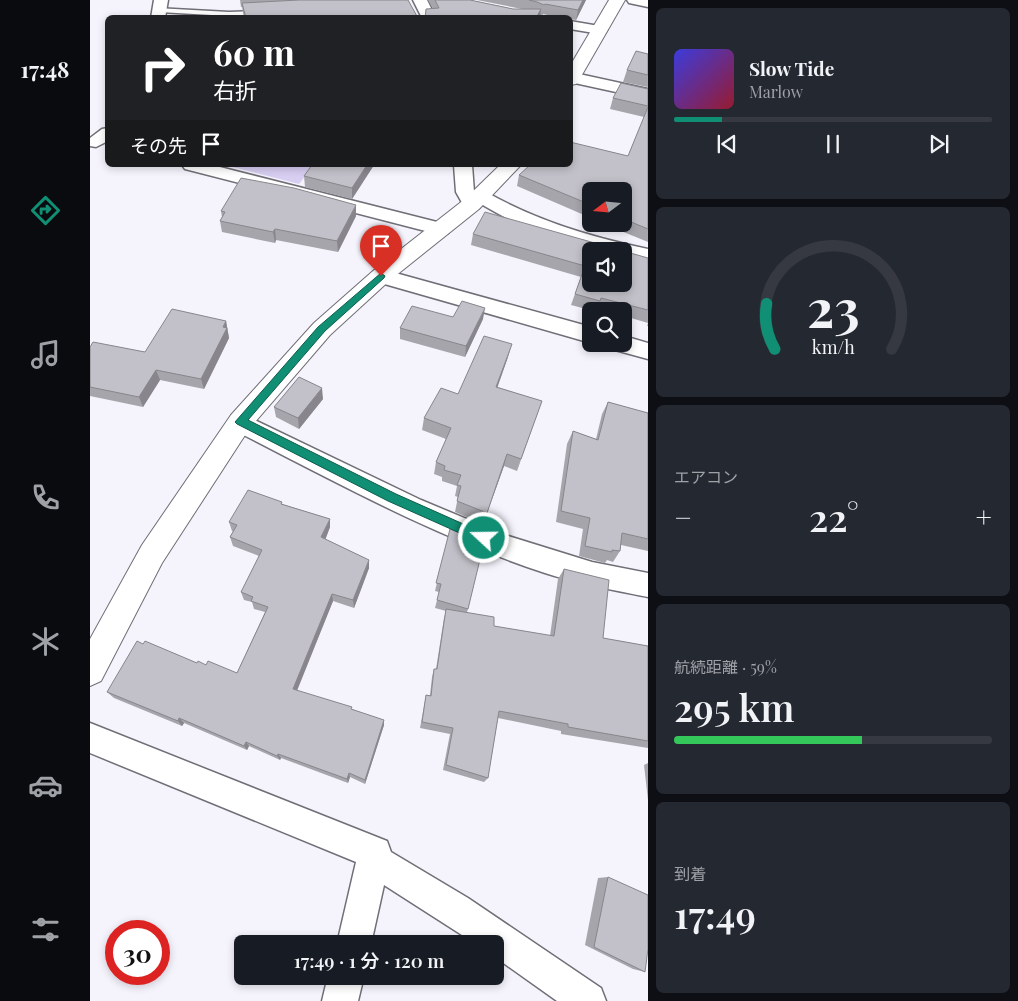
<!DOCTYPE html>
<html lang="ja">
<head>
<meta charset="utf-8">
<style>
	body { margin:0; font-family:"Playfair Display","Noto Sans JP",serif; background:#242831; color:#f1f3f6; height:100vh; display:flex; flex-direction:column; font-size:19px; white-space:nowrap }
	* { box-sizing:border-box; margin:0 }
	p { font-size:16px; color:#9ea1a6 }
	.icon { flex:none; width:28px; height:28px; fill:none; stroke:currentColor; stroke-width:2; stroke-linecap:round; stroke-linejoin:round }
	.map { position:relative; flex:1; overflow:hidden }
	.side { display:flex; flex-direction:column; gap:8px; padding:8px; background:#0d0f14; width:370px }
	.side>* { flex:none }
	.banner { position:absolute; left:15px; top:15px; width:468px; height:152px; border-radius:8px; box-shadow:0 2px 8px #0003; background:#202124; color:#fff; overflow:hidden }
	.needle { width:32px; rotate:254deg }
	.fabs { position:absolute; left:492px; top:182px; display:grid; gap:10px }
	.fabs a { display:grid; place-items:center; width:50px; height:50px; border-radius:8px; background:#171b24; box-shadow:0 2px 8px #0003; font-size:25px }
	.speed { position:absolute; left:15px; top:920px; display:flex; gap:10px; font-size:25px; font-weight:700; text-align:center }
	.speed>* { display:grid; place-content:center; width:65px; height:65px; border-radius:50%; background:#171b24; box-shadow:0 2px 8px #0003; line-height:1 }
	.speed .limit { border:8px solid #d22; background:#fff; color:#111 }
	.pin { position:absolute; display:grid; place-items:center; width:42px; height:42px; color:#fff; margin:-51px -21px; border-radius:50% 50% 50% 0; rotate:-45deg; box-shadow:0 0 5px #0007 }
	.pin .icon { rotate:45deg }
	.me { position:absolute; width:55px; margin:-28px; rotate:291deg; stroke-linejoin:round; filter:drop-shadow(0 0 4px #0008) }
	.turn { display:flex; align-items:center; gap:18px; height:105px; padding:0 25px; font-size:22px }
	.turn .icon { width:65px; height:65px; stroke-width:2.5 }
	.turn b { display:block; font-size:35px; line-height:42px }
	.then { display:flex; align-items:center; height:48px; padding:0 25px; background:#0003; gap:10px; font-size:19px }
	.big { font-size:38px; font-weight:600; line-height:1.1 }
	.side .tile { flex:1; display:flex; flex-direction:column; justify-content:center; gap:8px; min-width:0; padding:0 18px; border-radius:8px; background:#242831 }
	.side .dial { align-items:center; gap:0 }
	.dial svg { height:130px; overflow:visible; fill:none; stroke:#363941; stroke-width:7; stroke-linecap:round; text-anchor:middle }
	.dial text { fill:#f1f3f6; stroke:none }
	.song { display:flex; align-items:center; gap:15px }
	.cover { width:60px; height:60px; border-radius:8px; background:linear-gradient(135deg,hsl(240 70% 55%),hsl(350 70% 35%)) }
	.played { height:5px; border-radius:2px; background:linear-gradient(90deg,#118f74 15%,#363941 15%) }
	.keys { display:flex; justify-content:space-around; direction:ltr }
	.heat { display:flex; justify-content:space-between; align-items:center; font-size:28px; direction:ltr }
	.charge { height:8px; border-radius:4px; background:linear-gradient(90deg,#34c759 59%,#363941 0) }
	.trip { position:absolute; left:144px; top:935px; width:270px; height:50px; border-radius:8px; background:#171b24; box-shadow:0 2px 8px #0003; font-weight:600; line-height:50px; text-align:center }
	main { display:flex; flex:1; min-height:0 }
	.menu { display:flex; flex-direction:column; width:90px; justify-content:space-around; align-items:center; background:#090b0e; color:#9ea1a6 }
	.menu .icon { width:35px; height:35px }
	.menu .current { color:#118f74 }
	.menu b { font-size:22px; color:#f1f3f6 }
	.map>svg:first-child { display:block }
	.green { fill:#d8cef2 }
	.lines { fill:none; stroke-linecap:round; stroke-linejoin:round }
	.service-casing { stroke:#706e76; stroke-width:3 }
	.minor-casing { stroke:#706e76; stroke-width:3 }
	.tertiary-casing { stroke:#706e76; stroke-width:2 }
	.service { fill:#fff; fill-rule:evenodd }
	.minor { fill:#fff; fill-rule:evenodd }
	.tertiary { fill:#fff; fill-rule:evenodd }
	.wall { fill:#a7a5ac }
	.shaded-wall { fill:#88868c }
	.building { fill:#c2c0c8; stroke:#88868c; fill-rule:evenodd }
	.route { fill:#118f74; stroke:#0b5d4b }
</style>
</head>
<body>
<main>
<nav class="menu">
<b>17:48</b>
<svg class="icon current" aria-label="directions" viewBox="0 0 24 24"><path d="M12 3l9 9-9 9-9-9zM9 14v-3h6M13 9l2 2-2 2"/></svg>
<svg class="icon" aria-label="music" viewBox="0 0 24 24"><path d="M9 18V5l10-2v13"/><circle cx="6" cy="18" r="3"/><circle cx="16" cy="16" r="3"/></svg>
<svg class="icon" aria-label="phone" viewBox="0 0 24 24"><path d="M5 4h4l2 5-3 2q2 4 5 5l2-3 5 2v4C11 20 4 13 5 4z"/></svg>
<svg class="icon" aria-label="climate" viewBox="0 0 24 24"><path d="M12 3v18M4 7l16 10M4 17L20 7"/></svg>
<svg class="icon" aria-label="car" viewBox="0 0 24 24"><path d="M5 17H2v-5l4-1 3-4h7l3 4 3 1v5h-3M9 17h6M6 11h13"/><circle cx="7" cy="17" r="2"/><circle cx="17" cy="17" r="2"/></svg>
<svg class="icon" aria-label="filters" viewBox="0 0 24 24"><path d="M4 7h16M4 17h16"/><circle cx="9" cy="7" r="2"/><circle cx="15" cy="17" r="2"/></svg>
</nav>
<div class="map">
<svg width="558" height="1001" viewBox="0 0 558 1001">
	<rect width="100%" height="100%" fill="#f5f3fc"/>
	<path class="green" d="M135 165H224L209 184Z"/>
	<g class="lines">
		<defs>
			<path id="service" d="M66 8 139 12 169 11 173 13 169 15 139 16 69 12H66Z"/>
			<g id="minor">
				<path d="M64 0H78L75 18H61Z"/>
				<path d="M323 0H337L346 18H332Z"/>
				<path d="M537 0H558V7L539 3Z"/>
				<path d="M480 21 515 27 517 30 515 33 510 34 480 29Z"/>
				<path d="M480 72 558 89V99L480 82Z"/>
				<path d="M18 128V141L6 147 0 146V138L12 129Z"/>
				<path d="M92 165H122L351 223 358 225 361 229 358 233 351 235 95 169Z"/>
				<path d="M364 165H382L384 192 390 190 396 192C447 221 501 237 558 249V263L534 257V251C485 251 433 229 391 204L389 208 382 210 375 208 366 192Z"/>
				<path d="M291 269 501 327V343L284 281 281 276 284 271Z"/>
				<path d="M534 336 558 343V359L525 350 522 344H534Z"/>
				<path d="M150 413 331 500 415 535 502 562 558 573V597C523 590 489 584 455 573 345 537 244 481 142 429L138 422 142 415Z"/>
				<path d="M0 723 297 841 301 852 378 898 511 988 516 1001H467L405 957V944H386L294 885 281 944H247L266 862 0 753Z"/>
				<path d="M238 976H274L268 1001H232Z"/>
			</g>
			<g id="tertiary">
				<path d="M519 0H535L489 80 486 84 480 85V66Z"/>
				<path d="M410 165H431L389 209 299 281 240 335 159 429 72 563 11 681 0 686V639L52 545 141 415 224 323 283 271 375 199Z"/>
			</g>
		</defs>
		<use href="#service" class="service-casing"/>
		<use href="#minor" class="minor-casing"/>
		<use href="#tertiary" class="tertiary-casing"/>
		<use href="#service" class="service"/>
		<use href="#minor" class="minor"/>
		<use href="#tertiary" class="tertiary"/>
	</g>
	<g class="wall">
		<path d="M150 0H318L328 18H154L152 7H151Z"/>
		<path d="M338 0H380L423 9H432L387 0H496L486 20 480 19V18H471L453 14 452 16 450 15V18L343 9Z"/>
		<path d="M558 54V87L533 82 537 70Z"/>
		<path d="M558 89V242L514 224H534V191H501V218L427 186 429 175 538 156 554 117 520 109 523 98Z"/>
		<path d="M222 165H284L262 199 215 187 214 176Z"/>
		<path d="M131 211 266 216 248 252 186 240 185 243 132 232 130 221 132 217Z"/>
		<path d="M383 234 558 258V326H557L558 323 534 316V311H516L507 309 506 311H504L481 305 491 277 381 245Z"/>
		<path d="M393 319 375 357 310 339V328Z"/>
		<path d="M136 321 139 338 114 389 70 380 53 407 0 396V347L55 352Z"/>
		<path d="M418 357 407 387 452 401 427 471 414 466 393 524 365 512 368 497 365 496 367 486 352 481V477L344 474 346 462 356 439 332 430 334 418 368 394Z"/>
		<path d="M233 399 209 429 186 417 184 407Z"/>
		<path d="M518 402 558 413V551L531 545 530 551 523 562 517 560 515 563 489 556 493 529 466 522 477 444 483 431 506 439 512 414Z"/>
		<path d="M192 502V504L240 519V527L235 539 279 560V568L264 608 243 601 207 691 262 709 294 725 275 784 260 777 258 783 191 758 190 760 159 746 157 750 94 723 92 726 24 698 17 692 53 644 107 663 147 673 175 612 164 609 162 602 154 600 151 592 169 556 143 546 140 537 143 531H142L139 522Z"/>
		<path d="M360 529 378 609 377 612 404 626 460 636 468 579 474 569 513 638 558 646V748L471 734V731L408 718 398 778 394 782 353 770 360 734 330 728 336 695H340L342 677 344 669H346L354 618 356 611 345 608 349 592 345 591Z"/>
		<path d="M558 763V800L554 765Z"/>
		<path d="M518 877 555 972 543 969 495 945 508 878Z"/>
	</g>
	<g class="shaded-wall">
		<path d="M493 0H496L486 20 488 10Z"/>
		<path d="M451 9 450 18H446Z"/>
		<path d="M277 165H284L262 199V188Z"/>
		<path d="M266 205V216L248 252 247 241Z"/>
		<path d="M185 229 186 240 185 243 183 232Z"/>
		<path d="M395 308 393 319 375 357 376 346Z"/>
		<path d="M136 321 139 338 114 389 111 379Z"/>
		<path d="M422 344 418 357 403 400 406 387Z"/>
		<path d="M66 370 70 380 53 407 49 397Z"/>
		<path d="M232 388 233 399 209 429 208 418Z"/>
		<path d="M417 454 414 466 393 524 397 513Z"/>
		<path d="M240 519V527L233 546 231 537Z"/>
		<path d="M279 560V568L264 608 263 600Z"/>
		<path d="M242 594 243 601 205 695 203 689Z"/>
		<path d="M89 718 94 723 92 726 88 721Z"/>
		<path d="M294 720V725L275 784V780Z"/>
		<path d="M156 742 159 746 157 750 154 746Z"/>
		<path d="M188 754 191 758 190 760 187 756Z"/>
		<path d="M259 773 260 777 258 783 257 779Z"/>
	</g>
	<g class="building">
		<path d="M209 0H318L328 18H156L152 3Z"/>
		<path d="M345 0H380L423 9H451L446 18H335L336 9 349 8Z"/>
		<path d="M439 0H493L488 10 455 4 454 5 447 2Z"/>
		<path d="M546 51 558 54V75L537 70Z"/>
		<path d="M531 83 558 89V106L523 98Z"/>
		<path d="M558 107V229L534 219V191H501V205L429 175 440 165H480V142L538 156Z"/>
		<path d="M222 165H277L262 188 214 176Z"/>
		<path d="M151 178 204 188 266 205 247 241 185 229 183 232 130 221 135 212 131 211Z"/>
		<path d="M395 212 558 258V310L511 298 510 301 485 294 495 266 383 234ZM501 251H534V284H501Z"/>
		<path d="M372 301 395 308 376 346 310 328 322 306 363 317Z"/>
		<path d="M82 309 136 321 133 327 137 328 111 379 66 370 49 397 0 387V347L3 342 55 352Z"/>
		<path d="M394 336 422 344 406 387 452 401 431 459 417 454 397 513 367 501 371 486 367 485 371 475 354 470 355 466 346 462 361 428 334 418 351 388 368 394Z"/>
		<path d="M209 377 232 388 208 418 184 407Z"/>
		<path d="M518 402 558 413V539L532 533 530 551 522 550V552L495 546 500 518 471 511 483 431 508 440Z"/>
		<path d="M158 490 192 502 191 504 240 519 231 537 279 560 263 600 242 594 203 689 262 707 261 709 294 720 275 780 259 773 257 779 188 754 187 756 156 742 154 746 89 718 88 721 17 692 47 641 53 644 55 641 107 663 108 661 116 665 118 661 147 673 178 607 161 601 163 597 151 592 172 550 140 537 147 525 139 522Z"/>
		<path d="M360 529 394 543 378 609 347 600 351 584 346 583Z"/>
		<path d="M474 569 519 580 513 638 558 646V741L478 727V724L409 711 398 778 356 765 363 728 332 722 336 695 341 696 344 669H347L356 609 404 617V626L464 636Z"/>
		<path d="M518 877 558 895V949L555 972 504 947Z"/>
	</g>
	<path class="route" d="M291 273 295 276 294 278 235 331 158 420 306 494 398 535 400 538 398 542 394 544 390 542 298 501 147 424 145 422 228 327Z"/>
</svg>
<div class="fabs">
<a><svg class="needle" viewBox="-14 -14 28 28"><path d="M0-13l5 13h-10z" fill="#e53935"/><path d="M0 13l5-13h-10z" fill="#9ea1a6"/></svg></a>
<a><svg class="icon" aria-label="sound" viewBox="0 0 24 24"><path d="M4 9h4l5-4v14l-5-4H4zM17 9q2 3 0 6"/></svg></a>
<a><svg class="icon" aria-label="search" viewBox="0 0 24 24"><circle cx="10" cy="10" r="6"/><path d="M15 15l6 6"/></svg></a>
</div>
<div class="speed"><div class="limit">30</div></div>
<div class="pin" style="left:291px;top:276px;background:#d93025"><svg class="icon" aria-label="arrive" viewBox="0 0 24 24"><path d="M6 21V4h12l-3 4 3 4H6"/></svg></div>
<svg class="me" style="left:394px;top:538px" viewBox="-20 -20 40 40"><circle r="17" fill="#118f74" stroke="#fff" stroke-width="3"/><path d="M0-11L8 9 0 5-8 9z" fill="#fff"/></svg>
<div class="trip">17:49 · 1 分 · 120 m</div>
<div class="banner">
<div class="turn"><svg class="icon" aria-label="right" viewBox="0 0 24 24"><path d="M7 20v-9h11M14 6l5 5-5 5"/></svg><div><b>60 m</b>右折</div></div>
<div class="then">その先<svg class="icon" aria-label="arrive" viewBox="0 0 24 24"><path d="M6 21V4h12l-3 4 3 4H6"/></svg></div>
</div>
</div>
<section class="side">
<div class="tile">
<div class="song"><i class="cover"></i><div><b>Slow Tide</b><p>Marlow</p></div></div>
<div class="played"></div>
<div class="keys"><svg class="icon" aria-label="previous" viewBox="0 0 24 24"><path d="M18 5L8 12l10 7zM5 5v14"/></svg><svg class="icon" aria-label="pause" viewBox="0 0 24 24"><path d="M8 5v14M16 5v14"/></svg><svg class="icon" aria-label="next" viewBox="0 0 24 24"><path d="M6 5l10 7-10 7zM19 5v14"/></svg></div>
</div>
<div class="tile dial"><svg viewBox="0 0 100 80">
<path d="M14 69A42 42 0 1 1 86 69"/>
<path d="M14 69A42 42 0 0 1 9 41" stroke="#118f74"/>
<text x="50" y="56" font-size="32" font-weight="700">23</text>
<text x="50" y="72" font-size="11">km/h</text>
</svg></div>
<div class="tile"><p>エアコン</p>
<div class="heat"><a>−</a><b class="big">22°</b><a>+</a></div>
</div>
<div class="tile"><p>航続距離 · 59%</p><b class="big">295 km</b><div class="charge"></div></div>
<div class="tile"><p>到着</p><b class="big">17:49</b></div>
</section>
</main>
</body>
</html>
